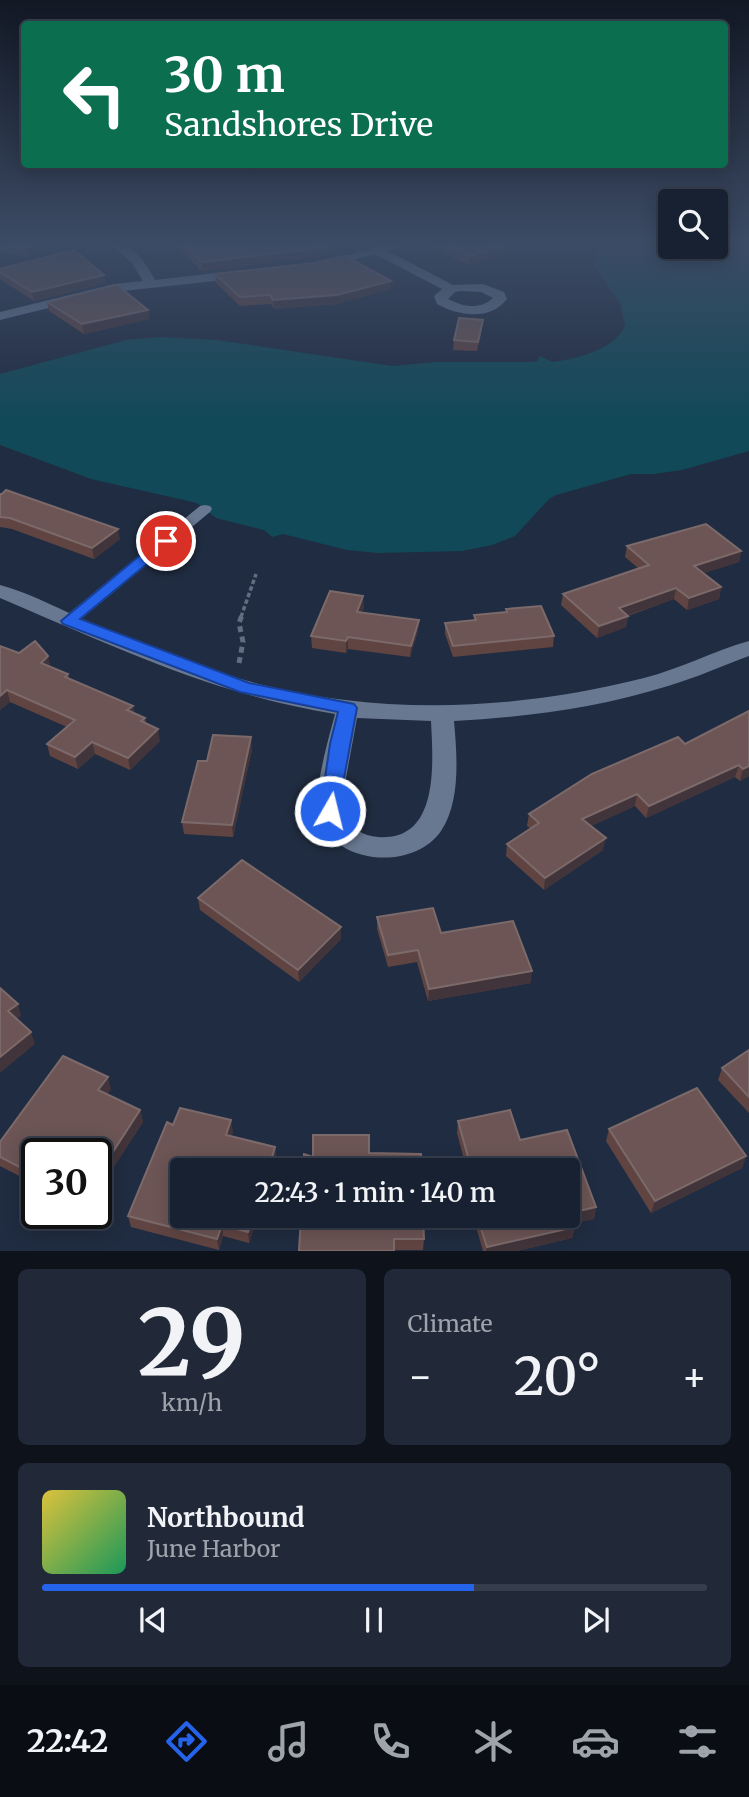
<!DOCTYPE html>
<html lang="en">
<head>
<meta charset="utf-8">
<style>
	body { margin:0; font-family:Merriweather,serif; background:#212939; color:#f1f3f6; height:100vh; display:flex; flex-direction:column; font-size:26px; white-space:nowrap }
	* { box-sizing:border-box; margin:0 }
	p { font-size:23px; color:#9fa3ab }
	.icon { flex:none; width:38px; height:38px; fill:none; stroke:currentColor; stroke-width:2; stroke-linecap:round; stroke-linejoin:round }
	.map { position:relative; height:1251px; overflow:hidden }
	.side { display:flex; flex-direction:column; gap:18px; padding:18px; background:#0d121b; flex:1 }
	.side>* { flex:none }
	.top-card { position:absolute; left:21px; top:21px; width:707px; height:147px; border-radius:7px; box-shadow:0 4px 18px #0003,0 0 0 2px #363e4d; background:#0b6e4f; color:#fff; overflow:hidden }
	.fabs { position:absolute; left:658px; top:189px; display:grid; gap:14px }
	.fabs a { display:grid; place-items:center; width:70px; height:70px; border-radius:7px; background:#182131; box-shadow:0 4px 18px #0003,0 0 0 2px #363e4d; font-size:35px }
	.speed { position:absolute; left:21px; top:1138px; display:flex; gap:14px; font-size:35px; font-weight:700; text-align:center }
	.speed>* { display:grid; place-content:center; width:91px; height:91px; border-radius:50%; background:#182131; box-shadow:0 4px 18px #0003,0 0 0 2px #363e4d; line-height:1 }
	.speed .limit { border:4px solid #111; border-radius:10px; background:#fff; color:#111 }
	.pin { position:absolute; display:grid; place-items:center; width:60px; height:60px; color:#fff; margin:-30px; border:4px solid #fff; border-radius:50%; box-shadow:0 2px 7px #0007 }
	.me { position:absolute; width:77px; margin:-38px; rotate:8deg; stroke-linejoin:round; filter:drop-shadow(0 0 5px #0008) }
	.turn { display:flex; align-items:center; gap:24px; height:147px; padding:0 28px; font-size:32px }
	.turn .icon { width:91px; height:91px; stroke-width:2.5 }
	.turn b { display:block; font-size:49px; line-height:60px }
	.big { font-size:52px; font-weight:600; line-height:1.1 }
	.side .widget { flex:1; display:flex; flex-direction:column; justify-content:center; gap:10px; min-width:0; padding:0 24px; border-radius:10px; background:#212939 }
	.side .dial { align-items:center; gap:0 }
	.dial b { font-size:91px; line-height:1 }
	.song { display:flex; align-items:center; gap:21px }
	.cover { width:84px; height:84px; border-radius:10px; background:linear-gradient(135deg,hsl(50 70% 55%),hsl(150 70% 35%)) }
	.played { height:7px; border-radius:4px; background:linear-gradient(90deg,#2563eb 65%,#363e4d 65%) }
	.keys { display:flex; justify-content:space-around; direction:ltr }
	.heat { display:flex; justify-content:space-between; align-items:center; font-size:38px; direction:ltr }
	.side .tiles { flex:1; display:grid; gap:18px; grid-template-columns:1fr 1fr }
	.widget:last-child { grid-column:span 2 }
	.trip { position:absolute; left:170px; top:1158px; width:410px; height:70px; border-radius:7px; background:#182131; box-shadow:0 4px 18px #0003,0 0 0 2px #363e4d; font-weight:600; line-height:70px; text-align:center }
	.tab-bar { display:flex; height:112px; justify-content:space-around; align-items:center; background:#0a0d14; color:#9fa3ab }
	.tab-bar .icon { width:49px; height:49px }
	.tab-bar .current { color:#2563eb }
	.tab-bar b { font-size:32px; color:#f1f3f6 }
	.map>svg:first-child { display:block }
	.water { fill:#124958 }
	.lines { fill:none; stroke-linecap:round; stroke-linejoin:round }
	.path-far1 { stroke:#626d7f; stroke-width:3.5; stroke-dasharray:4.5 2.5; stroke-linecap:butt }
	.path { stroke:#626d7f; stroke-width:5; stroke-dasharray:6 4.5; stroke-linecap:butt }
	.lane { fill:#697891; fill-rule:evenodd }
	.street { fill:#697891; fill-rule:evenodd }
	.wall { fill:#604442 }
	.shaded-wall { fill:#41343a }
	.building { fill:#6c5554; stroke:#7c6a6b; stroke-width:2 }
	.route { fill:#2563eb; stroke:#184099; stroke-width:2 }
</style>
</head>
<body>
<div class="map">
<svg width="749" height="1251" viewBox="0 0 749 1251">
	<rect width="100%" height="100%" fill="#202c41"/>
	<path class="water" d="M599 244 716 247V244H749V451L682 470 654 474H631L556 495 549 499 515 536 492 545 462 551 378 553 347 550 283 534 272 537 264 530 216 518 197 503 91 479 0 445V374L126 340 161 337 217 340 392 366 437 362H532L538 361 539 356 553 362C576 359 617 349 625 325L620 303 594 265Z"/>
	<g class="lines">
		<path class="path-far1" d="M241 617 256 574"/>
		<path class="path" d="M239 663 243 642 239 623 242 615"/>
		<path class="lane" d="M205 505 210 506 212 509 210 512 75 624H63L61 621 63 618 200 506Z"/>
		<g class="street">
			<path d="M110 244C134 244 144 260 155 280L242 270 248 274 242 278 114 292 0 320V312L114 284 143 281 132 263Z"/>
			<path d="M388 244H408L388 251 453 285 483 284 504 292 507 299C490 321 459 316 437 304L434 296 442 289 375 254 323 268 317 264ZM461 291 481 292 493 298C480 310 463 307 448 299L455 292Z"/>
			<path d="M0 585C27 592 53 606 78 617 125 637 172 657 221 673 358 717 506 713 644 678 680 669 713 651 749 641V656C722 666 695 678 668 686 598 708 527 717 454 721 457 755 461 801 441 831 413 872 331 865 318 814 313 792 329 737 335 714 212 694 113 646 0 598ZM357 718 431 721C433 762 440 842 378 837 363 836 350 828 344 814L346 778Z"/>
		</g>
	</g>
	<g class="wall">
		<path d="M0 244H56L28 257 0 251Z"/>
		<path d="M173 244H323L328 247V255L202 271Z"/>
		<path d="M423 244H533L469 265Z"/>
		<path d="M0 269 106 283 34 301 0 279Z"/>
		<path d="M215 274 391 281V289L337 304 274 309 271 304 240 306 216 283Z"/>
		<path d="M47 302 148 310 149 319 84 334 49 311Z"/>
		<path d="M482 329 477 351 453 350 454 340Z"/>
		<path d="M0 494 120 539 94 559 12 529 0 527Z"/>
		<path d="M627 546 741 551 739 562 704 573 721 587 719 599 687 610 674 599 628 616 626 627 597 638 561 605 563 594 638 568 625 557Z"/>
		<path d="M364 607 362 612 418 631 410 657 348 649 346 653 312 648 311 636Z"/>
		<path d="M506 609 554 636 553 647 453 657 445 634V623L474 620V615L506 612Z"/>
		<path d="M0 646 68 674 69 678 134 714 145 718 146 723 160 741 130 770 95 754 78 769 50 756 47 744 67 727 10 702 0 710Z"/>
		<path d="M749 711V776L740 781 735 777 646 818 635 806 591 826 603 850 544 890 506 856 507 844 531 829 527 826 529 814 685 744Z"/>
		<path d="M252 749 233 837 184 834 182 822 207 761Z"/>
		<path d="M198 898 341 939 299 982 200 910Z"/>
		<path d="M377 917 441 933 531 983 428 1001 417 962 388 967 377 929Z"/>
		<path d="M749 1050V1113L718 1080 722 1068Z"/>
		<path d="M111 1089 107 1094 140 1110 143 1122 96 1194V1153H37V1185L0 1166V1142Z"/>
		<path d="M510 1110 520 1140 567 1130 596 1207 594 1219 574 1223 575 1227 572 1238 517 1251H483L473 1216H567V1171H467L457 1133 458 1121Z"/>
		<path d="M173 1125 233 1132 231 1136 275 1147 276 1159 249 1243 223 1236 219 1250 131 1227 128 1216Z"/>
		<path d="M609 1129 746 1156 742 1168 651 1213 606 1141Z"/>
		<path d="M301 1216 424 1239 423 1250H394Z"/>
	</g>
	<g class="shaded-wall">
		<path d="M36 244H56L28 257 27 248Z"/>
		<path d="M508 244H533L469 265 470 256Z"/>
		<path d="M328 247V255L202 271V262Z"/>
		<path d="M104 275 106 283 34 301 32 292Z"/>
		<path d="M391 281V289L337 304 274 309 273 300Z"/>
		<path d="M148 310 149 319 84 334 82 324Z"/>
		<path d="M483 320 482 329 477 351 478 342Z"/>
		<path d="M118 529 120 539 94 559 92 548Z"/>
		<path d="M741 551 739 562 692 577 694 566Z"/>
		<path d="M721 587 719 599 687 610 689 598Z"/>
		<path d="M676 588 674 599 617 619 619 608Z"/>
		<path d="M363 596 364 607 358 623 357 612Z"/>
		<path d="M628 616 626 627 597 638 599 626Z"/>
		<path d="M419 620 418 631 410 657 411 646Z"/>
		<path d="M348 637V649L346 653V641Z"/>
		<path d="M48 656 51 668 41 663Z"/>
		<path d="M7 690 10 702 0 710V696Z"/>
		<path d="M133 706 135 717 127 710Z"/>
		<path d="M158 729 160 741 130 770 128 758Z"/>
		<path d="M251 737 252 749 233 837 232 825Z"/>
		<path d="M92 742 95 754 78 769 75 757Z"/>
		<path d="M739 765 735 777 646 818 649 806Z"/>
		<path d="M749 766V776L740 781 743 769Z"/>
		<path d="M637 794 635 806 580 831 582 819Z"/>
		<path d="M606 838 603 850 544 890 545 878Z"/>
		<path d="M341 927V939L299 982 298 970Z"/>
		<path d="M532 971 531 983 428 1001 429 989Z"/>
		<path d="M18 1004 21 1016 12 1023 8 1011Z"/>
		<path d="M31 1032 35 1044 0 1073V1057Z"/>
		<path d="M108 1077 111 1089 102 1102 98 1090Z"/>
		<path d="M140 1110 143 1122 96 1194V1178Z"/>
		<path d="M231 1120 233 1132 227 1146 226 1135Z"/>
		<path d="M275 1147 276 1159 273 1171H268Z"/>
		<path d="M746 1156 742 1168 651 1213 655 1201Z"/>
		<path d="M596 1207 594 1219 568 1225 570 1213Z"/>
		<path d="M253 1216H258L249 1243 248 1232Z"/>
		<path d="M222 1225 223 1236 219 1250 217 1239Z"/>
		<path d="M575 1227 572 1238 517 1251H486L487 1247Z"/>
	</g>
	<g class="building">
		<path d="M5 244H36L27 248Z"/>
		<path d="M181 244H323L328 247 202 262Z"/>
		<path d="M442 244H508L470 256Z"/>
		<path d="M74 250 104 275 32 292 0 272V269Z"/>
		<path d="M345 256 391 281 337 295 273 300 270 295 240 297 215 274 314 263Z"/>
		<path d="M117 285 148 310 82 324 47 302Z"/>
		<path d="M459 318 483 320 478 342 454 340Z"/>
		<path d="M6 490 118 529 92 548 10 518 0 517V494H2Z"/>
		<path d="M706 524 741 551 694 566 721 587 689 598 676 588 619 608 628 616 599 626 563 594 649 565 627 546Z"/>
		<path d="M330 591 363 596 357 612 419 620 411 646 348 637 346 641 311 636Z"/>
		<path d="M541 606 554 636 453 646 445 623 476 620 474 615 507 612 506 609Z"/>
		<path d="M35 641 48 656 41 663 68 674 65 677 133 706 127 710 145 718 141 721 158 729 128 758 92 742 75 757 47 744 75 720 7 690 0 696V646L19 653Z"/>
		<path d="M749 711V766L743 769 739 765 649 806 637 794 582 819 606 838 545 878 507 844 539 823 529 814 592 774 678 737 685 744Z"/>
		<path d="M213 735 251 737 232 825 182 822 198 761H207Z"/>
		<path d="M242 860 341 927 298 970 198 898Z"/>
		<path d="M433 908 441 933 513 921 532 971 429 989 418 950 388 955 377 917Z"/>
		<path d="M0 988 18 1004 8 1011 31 1032 0 1057Z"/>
		<path d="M749 1050V1097L722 1068Z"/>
		<path d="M63 1056 108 1077 98 1090 140 1110 96 1178V1153H37V1176L0 1157V1142Z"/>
		<path d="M697 1088 746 1156 655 1201 609 1129Z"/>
		<path d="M180 1108 231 1120 226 1135 275 1147 268 1171H182V1216H253L248 1232 222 1225 217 1239 128 1216 167 1122 173 1125Z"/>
		<path d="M510 1110 520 1140 567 1130 596 1207 570 1213 575 1227 487 1247 477 1216H567V1171H472L458 1121Z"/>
		<path d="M313 1135H369V1153L421 1154 422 1171H303L304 1154 313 1157Z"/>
		<path d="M301 1216H423L424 1239H394V1251H299Z"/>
	</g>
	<linearGradient id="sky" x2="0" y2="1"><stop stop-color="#121824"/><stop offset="0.58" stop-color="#3c4b65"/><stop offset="1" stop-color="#3c4b65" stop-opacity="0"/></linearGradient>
	<rect width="749" height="419" fill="url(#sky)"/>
	<path class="route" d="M166 537 173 541 171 544 80 619 249 683 354 704 357 708 337 816H323L320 811 330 744 338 712 240 692 63 624 61 621 161 538Z"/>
</svg>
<div class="fabs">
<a><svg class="icon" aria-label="search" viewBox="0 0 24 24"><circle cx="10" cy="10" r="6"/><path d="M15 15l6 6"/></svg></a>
</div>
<div class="speed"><div class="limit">30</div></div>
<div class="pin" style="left:166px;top:541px;background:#d93025"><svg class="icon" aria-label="arrive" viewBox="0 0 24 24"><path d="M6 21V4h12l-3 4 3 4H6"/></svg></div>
<svg class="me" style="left:330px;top:811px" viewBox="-20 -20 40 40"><circle r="17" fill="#2563eb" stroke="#fff" stroke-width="3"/><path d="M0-11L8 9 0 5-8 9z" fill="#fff"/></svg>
<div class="trip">22:43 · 1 min · 140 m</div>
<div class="top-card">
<div class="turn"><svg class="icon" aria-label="left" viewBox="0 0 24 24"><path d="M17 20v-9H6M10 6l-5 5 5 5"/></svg><div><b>30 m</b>Sandshores Drive</div></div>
</div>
</div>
<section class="side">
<div class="tiles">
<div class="widget dial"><b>29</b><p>km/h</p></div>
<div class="widget"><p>Climate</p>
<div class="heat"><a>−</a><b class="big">20°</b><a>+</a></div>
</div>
<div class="widget">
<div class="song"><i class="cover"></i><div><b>Northbound</b><p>June Harbor</p></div></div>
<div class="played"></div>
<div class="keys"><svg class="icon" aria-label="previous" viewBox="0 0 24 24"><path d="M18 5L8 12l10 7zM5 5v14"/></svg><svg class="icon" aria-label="pause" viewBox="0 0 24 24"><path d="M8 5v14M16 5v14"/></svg><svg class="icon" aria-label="next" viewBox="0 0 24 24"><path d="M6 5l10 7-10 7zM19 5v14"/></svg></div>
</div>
</div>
</section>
<nav class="tab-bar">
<b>22:42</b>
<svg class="icon current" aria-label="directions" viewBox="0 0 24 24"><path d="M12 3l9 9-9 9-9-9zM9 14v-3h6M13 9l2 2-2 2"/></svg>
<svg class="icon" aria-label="music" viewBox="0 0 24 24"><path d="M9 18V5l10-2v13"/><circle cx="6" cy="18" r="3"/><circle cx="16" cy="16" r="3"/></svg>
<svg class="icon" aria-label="phone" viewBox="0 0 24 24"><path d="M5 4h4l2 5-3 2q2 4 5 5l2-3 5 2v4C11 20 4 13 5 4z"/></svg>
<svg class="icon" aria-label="climate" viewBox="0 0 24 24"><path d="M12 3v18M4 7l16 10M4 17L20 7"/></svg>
<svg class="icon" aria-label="car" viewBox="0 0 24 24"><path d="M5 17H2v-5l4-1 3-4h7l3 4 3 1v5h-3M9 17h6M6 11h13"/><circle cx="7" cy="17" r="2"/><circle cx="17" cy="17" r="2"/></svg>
<svg class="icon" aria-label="filters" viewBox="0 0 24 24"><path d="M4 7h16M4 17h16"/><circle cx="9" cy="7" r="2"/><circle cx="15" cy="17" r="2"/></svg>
</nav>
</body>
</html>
